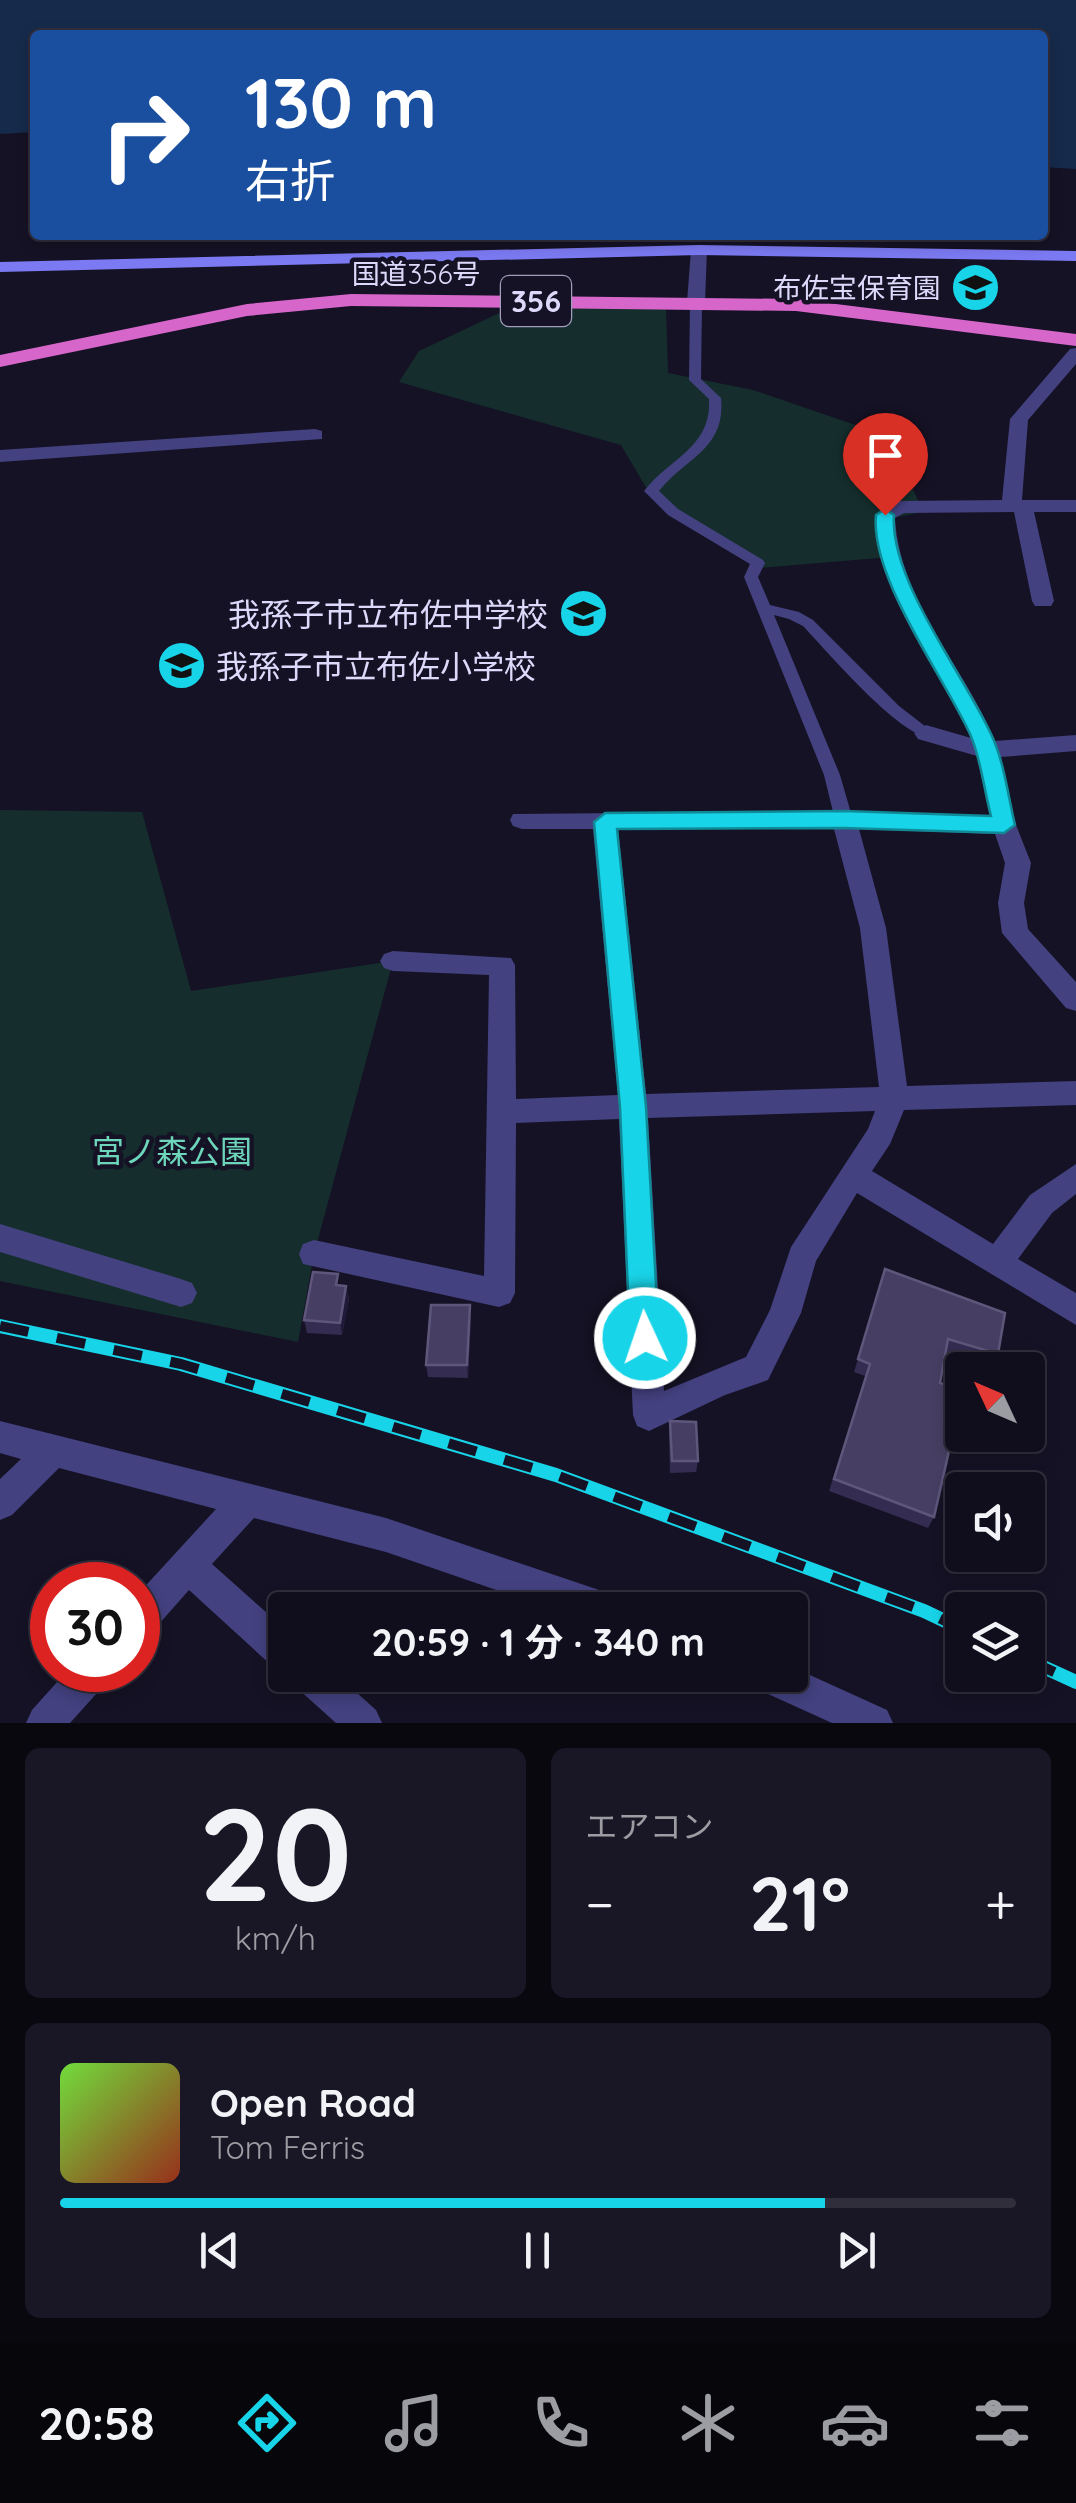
<!DOCTYPE html>
<html lang="ja">
<head>
<meta charset="utf-8">
<style>
	body { margin:0; font-family:Quicksand,"Noto Sans JP",sans-serif; background:#191725; color:#f1f3f6; height:100vh; display:flex; flex-direction:column; font-size:38px; white-space:nowrap }
	* { box-sizing:border-box; margin:0 }
	p { font-size:32px; color:#9c9ca3 }
	.icon { flex:none; width:55px; height:55px; fill:none; stroke:currentColor; stroke-width:2; stroke-linecap:round; stroke-linejoin:round }
	.map { position:relative; height:1723px; overflow:hidden }
	.details { display:flex; flex-direction:column; gap:25px; padding:25px; background:#09080f; flex:1 }
	.details>* { flex:none }
	.banner { position:absolute; left:30px; top:30px; width:1018px; height:210px; border-radius:10px; box-shadow:0 5px 15px #0003,0 0 0 2px #302e3b; background:#1a4fa0; color:#fff; overflow:hidden }
	.needle { width:65px; rotate:314deg }
	.fabs { position:absolute; left:945px; top:1352px; display:grid; gap:20px }
	.fabs a { display:grid; place-items:center; width:100px; height:100px; border-radius:10px; background:#100e1c; box-shadow:0 5px 15px #0003,0 0 0 2px #302e3b; font-size:50px }
	.speed { position:absolute; left:30px; top:1562px; display:flex; gap:20px; font-size:50px; font-weight:700; text-align:center }
	.speed>* { display:grid; place-content:center; width:130px; height:130px; border-radius:50%; background:#100e1c; box-shadow:0 5px 15px #0003,0 0 0 2px #302e3b; line-height:1 }
	.speed .limit { border:15px solid #d22; background:#fff; color:#111 }
	.pin { position:absolute; display:grid; place-items:center; width:85px; height:85px; color:#fff; margin:-102px -42px; border-radius:50% 50% 50% 0; rotate:-45deg; box-shadow:0 0 10px #0007 }
	.pin .icon { rotate:45deg }
	.me { position:absolute; width:110px; margin:-55px; rotate:357deg; stroke-linejoin:round; filter:drop-shadow(0 0 8px #0008) }
	.turn { display:flex; align-items:center; gap:35px; height:210px; padding:0 50px; font-size:45px }
	.turn .icon { width:130px; height:130px; stroke-width:2.5 }
	.turn b { display:block; font-size:70px; line-height:85px }
	.big { font-size:75px; font-weight:700; line-height:1.1 }
	.details .tile { flex:1; display:flex; flex-direction:column; justify-content:center; gap:15px; min-width:0; padding:0 35px; border-radius:15px; background:#191725 }
	.details .dial { align-items:center; gap:0 }
	.dial b { font-size:130px; line-height:1 }
	.song { display:flex; align-items:center; gap:30px }
	.cover { width:120px; height:120px; border-radius:15px; background:linear-gradient(135deg,hsl(100 70% 55%),hsl(10 70% 35%)) }
	.played { height:10px; border-radius:5px; background:linear-gradient(90deg,#18d4e8 80%,#302e3b 80%) }
	.keys { display:flex; justify-content:space-around; direction:ltr }
	.heat { display:flex; justify-content:space-between; align-items:center; font-size:55px; direction:ltr }
	.details .tiles { flex:1; display:grid; gap:25px; grid-template-columns:1fr 1fr }
	.tile:last-child { grid-column:span 2 }
	.trip { position:absolute; left:268px; top:1592px; width:540px; height:100px; border-radius:10px; background:#100e1c; box-shadow:0 5px 15px #0003,0 0 0 2px #302e3b; font-weight:700; line-height:100px; text-align:center }
	.menu { display:flex; height:160px; justify-content:space-around; align-items:center; background:#06060b; color:#9c9ca3 }
	.menu .icon { width:70px; height:70px }
	.menu .on { color:#18d4e8 }
	.menu b { font-size:45px; color:#f1f3f6 }
	.map>svg:first-child { display:block }
	.green { fill:#152e2d }
	.water { fill:#162a4b }
	.lines { fill:none; stroke-linecap:round; stroke-linejoin:round }
	.service { fill:#43417f; fill-rule:evenodd }
	.pedestrian { fill:#43417f; fill-rule:evenodd }
	.minor { fill:#43417f; fill-rule:evenodd }
	.secondary { fill:#7c7af2; fill-rule:evenodd }
	.trunk { fill:#d666ca; fill-rule:evenodd }
	.rail-casing { stroke:#18d4e8; stroke-width:14 }
	.rail { stroke:#151225; stroke-width:10; stroke-dasharray:29; stroke-linecap:butt }
	.wall { fill:#342c51 }
	.shaded-wall { fill:#201a38 }
	.building { fill:#463f63; stroke:#5e577b; stroke-width:2.5 }
	.route { fill:#18d4e8; stroke:#108a97; stroke-width:2.5 }
	.labels { text-anchor:middle; dominant-baseline:central; stroke-width:9; stroke-linejoin:round; paint-order:stroke }
	.far-street-label { font-size:28px; fill:#ddd9fb; stroke:#151225 }
	.far-poi-label { font-size:28px; fill:#ddd9fb; stroke:#151225; text-anchor:end }
	.shield { fill:#151225; stroke:#a19dbb; stroke-width:2.5 }
	.shield-label { font-size:30px; font-weight:bold; fill:#ddd9fb }
	.poi-label { font-size:32px; fill:#ddd9fb; stroke:#151225; text-anchor:end }
	.park-label { font-size:32px; fill:#6cd5ba; stroke:#151225 }
</style>
</head>
<body>
<div class="map">
<svg width="1076" height="1723" viewBox="0 0 1076 1723">
	<rect width="100%" height="100%" fill="#151225"/>
	<g class="green">
		<path d="M512 307 666 308 668 373 753 390 890 437 923 512 886 519 891 557 758 568 651 496 621 445 399 382 419 351Z"/>
		<path d="M0 810 142 812 191 991 393 961 314 1254 298 1342 0 1281Z"/>
	</g>
	<path class="water" d="M0 0H1076V169L1043 167 1042 35H35V132L0 134Z"/>
	<g class="lines">
		<path class="service" d="M696 298 702 302 701 379 721 398C726 449 686 457 659 491L678 509 763 560 765 563 758 577 770 605 799 612 813 620 899 706 934 733 932 737C903 741 825 649 803 626L789 619 774 615 840 775 853 820 844 826 835 820 824 775 744 577 750 564 668 515 644 491C670 458 712 447 709 399L689 380 690 302Z"/>
		<path class="pedestrian" d="M0 1224 181 1279 192 1283 197 1293 192 1303 181 1307 0 1252Z"/>
		<g class="minor">
			<path d="M699 245 707 250 705 302 696 307 687 302 691 250Z"/>
			<path d="M1076 348V364L1028 420 1022 500H1076V512H1034L1054 601 1051 606H1035L1032 601 1014 512 904 513 895 518C900 603 964 665 995 741L1076 735V751L1001 757 1016 825 1031 863 1024 903 1028 929 1076 982V1011L1066 1008 1002 933 998 903 1005 863 995 834 859 829 886 928 907 1086 1076 1081V1105L904 1110 890 1144 872 1171 993 1244 1030 1195 1076 1164V1194L1052 1213 1018 1259 1076 1293V1325L857 1193 816 1261 801 1313 768 1380 725 1395 649 1431 637 1426 633 1415 619 1119 516 1123 515 1293 510 1303 499 1307 303 1264 299 1254 303 1244 314 1240 484 1276 489 975 393 971 384 968 380 961 384 954 393 951 511 958 515 965 516 1099 618 1095 593 829H522L513 826 510 820 513 814 844 811 990 816 977 756 918 739 914 733 926 725 971 738C937 664 879 599 875 515L900 501 1002 500 1010 419 1070 349ZM618 829H834L860 928 879 1087 646 1094ZM875 1111 868 1129 791 1247 770 1310 746 1357 664 1391 648 1118Z"/>
			<path d="M315 429 322 431V439L0 462V450Z"/>
			<path d="M0 1421 386 1518 605 1592 618 1597 623 1610H554L386 1552 254 1518 212 1564 285 1629V1671L272 1666 189 1590 151 1633 138 1638V1594L216 1509 59 1468 12 1515 0 1520V1479L21 1459 0 1453Z"/>
			<path d="M790 1666 887 1710 893 1723H832L755 1688 750 1675H790Z"/>
			<path d="M68 1670H111L106 1683 70 1723H26L32 1710Z"/>
			<path d="M292 1675H337L376 1710 382 1723H336L297 1688Z"/>
		</g>
		<path class="secondary" d="M699 245 1076 251V261L699 255 0 272V262Z"/>
		<path class="trunk" d="M351 294 796 299 1076 334V346L796 311 351 306 247 316 0 367V355L247 304Z"/>
		<defs>
			<g id="rail">
				<path d="M0 1326 181 1364 556 1475 924 1611 962 1629"/>
				<path d="M1028 1660 1076 1682"/>
			</g>
		</defs>
		<use href="#rail" class="rail-casing"/>
		<use href="#rail" class="rail"/>
	</g>
	<g class="wall">
		<path d="M885 1269 998 1354 992 1367 946 1353 940 1383 944 1416 934 1517 928 1528 829 1491 865 1376 854 1372Z"/>
		<path d="M340 1286H346L349 1299 342 1335 307 1333 304 1320Z"/>
		<path d="M471 1318 468 1378 428 1377 426 1365Z"/>
		<path d="M670 1421 698 1461 696 1472 670 1473 669 1433Z"/>
	</g>
	<g class="shaded-wall">
		<path d="M346 1286 349 1299 342 1335 340 1323Z"/>
		<path d="M470 1305 471 1318 468 1378 467 1365Z"/>
	</g>
	<g class="building">
		<path d="M885 1269 1005 1313 998 1354 948 1339 940 1383 949 1386 944 1416 956 1420 934 1517 834 1479 870 1364 858 1359Z"/>
		<path d="M313 1272 338 1274 336 1285 346 1286 340 1323 304 1320Z"/>
		<path d="M431 1305H470L467 1365H426Z"/>
		<path d="M670 1421 696 1422 698 1461H672Z"/>
	</g>
	<path class="route" d="M885 509 894 515C889 579 964 675 991 734 1004 761 1008 796 1015 825L1004 833 844 828 617 829 646 1107 659 1338 655 1347 645 1351 635 1347 630 1338 620 1107 594 822 605 813 844 811 991 816C984 790 981 758 970 734 943 675 870 578 876 515Z"/>
	<defs>
		<symbol id="school-disc" viewBox="-11 -11 22 22"><circle r="9.5" fill="#18d4e8" stroke="#151225"/><path d="M0-5L7-2L0 1L-7-2ZM-4 1L0 2.5L4 1V4Q0 6-4 4Z" fill="#111"/></symbol>
	</defs>
	<g fill-rule="evenodd">
		<use href="#school-disc" x="948" y="260" width="55" height="55"/>
		<use href="#school-disc" x="556" y="586" width="55" height="55"/>
		<use href="#school-disc" x="154" y="638" width="55" height="55"/>
	</g>
	<g class="labels">
		<g class="far-street-label">
			<text x="416" y="273">国道356号</text>
		</g>
		<g class="far-poi-label">
			<text x="941" y="287">布佐宝保育園</text>
		</g>
		<rect class="shield" x="501" y="276" width="70" height="50" rx="8"/>
		<g class="shield-label">
			<text x="536" y="301">356</text>
		</g>
		<g class="poi-label">
			<text x="548" y="614">我孫子市立布佐中学校</text>
			<text x="216" y="666" text-anchor="start">我孫子市立布佐小学校</text>
		</g>
		<g class="park-label">
			<text x="172" y="1151">宮ノ森公園</text>
		</g>
	</g>
</svg>
<div class="fabs">
<a><svg class="needle" viewBox="-14 -14 28 28"><path d="M0-13l5 13h-10z" fill="#e53935"/><path d="M0 13l5-13h-10z" fill="#9c9ca3"/></svg></a>
<a><svg class="icon" aria-label="sound" viewBox="0 0 24 24"><path d="M4 9h4l5-4v14l-5-4H4zM17 9q2 3 0 6"/></svg></a>
<a><svg class="icon" aria-label="layers" viewBox="0 0 24 24"><path d="M12 4l9 5-9 5-9-5zM3 14l9 5 9-5"/></svg></a>
</div>
<div class="speed"><div class="limit">30</div></div>
<div class="pin" style="left:885px;top:515px;background:#d93025"><svg class="icon" aria-label="arrive" viewBox="0 0 24 24"><path d="M6 21V4h12l-3 4 3 4H6"/></svg></div>
<svg class="me" style="left:645px;top:1338px" viewBox="-20 -20 40 40"><circle r="17" fill="#18d4e8" stroke="#fff" stroke-width="3"/><path d="M0-11L8 9 0 5-8 9z" fill="#fff"/></svg>
<div class="trip">20:59 · 1 分 · 340 m</div>
<div class="banner">
<div class="turn"><svg class="icon" aria-label="right" viewBox="0 0 24 24"><path d="M7 20v-9h11M14 6l5 5-5 5"/></svg><div><b>130 m</b>右折</div></div>
</div>
</div>
<section class="details">
<div class="tiles">
<div class="tile dial"><b>20</b><p>km/h</p></div>
<div class="tile"><p>エアコン</p>
<div class="heat"><a>−</a><b class="big">21°</b><a>+</a></div>
</div>
<div class="tile">
<div class="song"><i class="cover"></i><div><b>Open Road</b><p>Tom Ferris</p></div></div>
<div class="played"></div>
<div class="keys"><svg class="icon" aria-label="previous" viewBox="0 0 24 24"><path d="M18 5L8 12l10 7zM5 5v14"/></svg><svg class="icon" aria-label="pause" viewBox="0 0 24 24"><path d="M8 5v14M16 5v14"/></svg><svg class="icon" aria-label="next" viewBox="0 0 24 24"><path d="M6 5l10 7-10 7zM19 5v14"/></svg></div>
</div>
</div>
</section>
<nav class="menu">
<b>20:58</b>
<svg class="icon on" aria-label="directions" viewBox="0 0 24 24"><path d="M12 3l9 9-9 9-9-9zM9 14v-3h6M13 9l2 2-2 2"/></svg>
<svg class="icon" aria-label="music" viewBox="0 0 24 24"><path d="M9 18V5l10-2v13"/><circle cx="6" cy="18" r="3"/><circle cx="16" cy="16" r="3"/></svg>
<svg class="icon" aria-label="phone" viewBox="0 0 24 24"><path d="M5 4h4l2 5-3 2q2 4 5 5l2-3 5 2v4C11 20 4 13 5 4z"/></svg>
<svg class="icon" aria-label="climate" viewBox="0 0 24 24"><path d="M12 3v18M4 7l16 10M4 17L20 7"/></svg>
<svg class="icon" aria-label="car" viewBox="0 0 24 24"><path d="M5 17H2v-5l4-1 3-4h7l3 4 3 1v5h-3M9 17h6M6 11h13"/><circle cx="7" cy="17" r="2"/><circle cx="17" cy="17" r="2"/></svg>
<svg class="icon" aria-label="filters" viewBox="0 0 24 24"><path d="M4 7h16M4 17h16"/><circle cx="9" cy="7" r="2"/><circle cx="15" cy="17" r="2"/></svg>
</nav>
</body>
</html>
